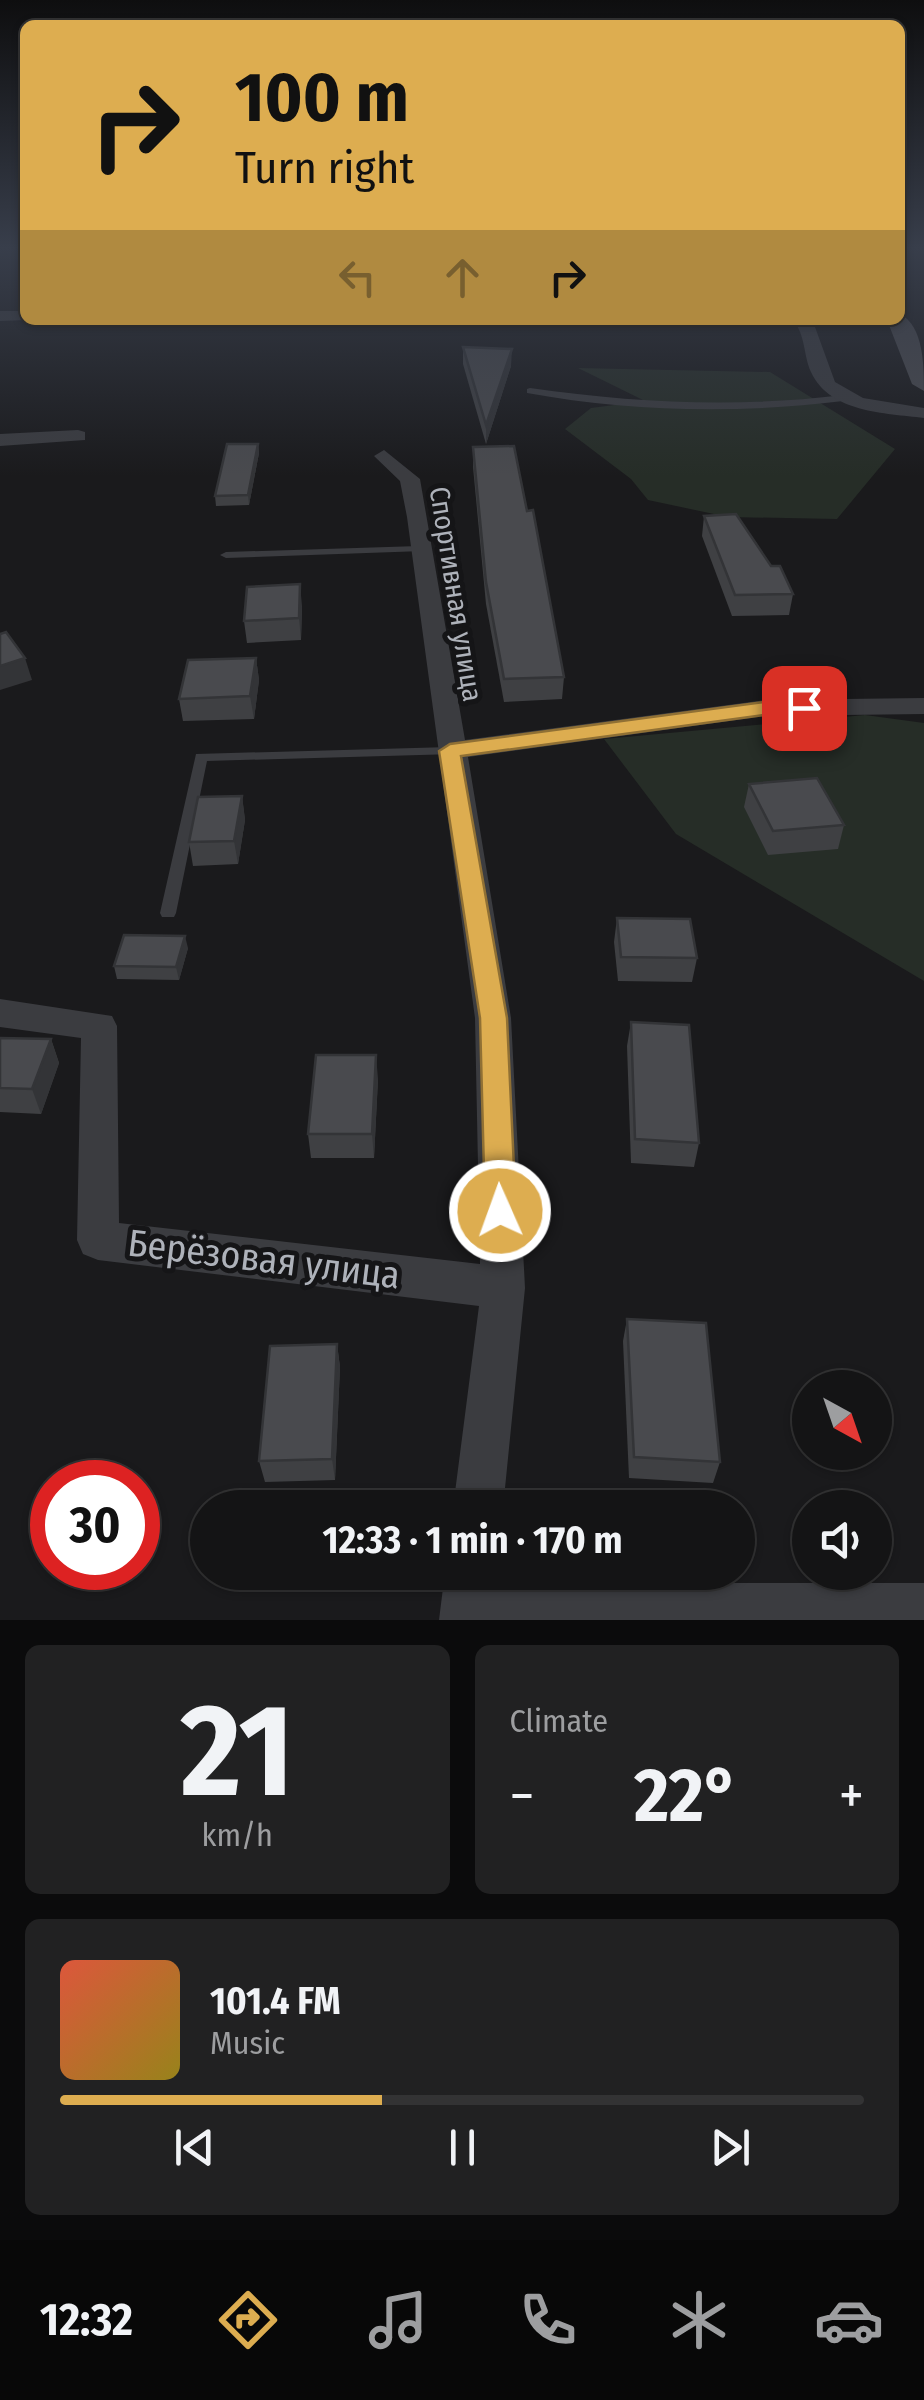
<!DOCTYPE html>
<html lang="en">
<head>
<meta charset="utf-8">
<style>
	body { margin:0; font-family:"Fira Sans Condensed",sans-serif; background:#212122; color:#f1f3f6; height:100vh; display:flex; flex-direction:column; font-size:38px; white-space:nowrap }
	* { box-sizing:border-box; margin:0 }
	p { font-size:32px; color:#9d9ea0 }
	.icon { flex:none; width:55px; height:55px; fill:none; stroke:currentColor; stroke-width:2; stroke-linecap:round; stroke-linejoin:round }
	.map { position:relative; height:1620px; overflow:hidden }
	.sheet { display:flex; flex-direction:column; gap:25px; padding:25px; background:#0b0b0c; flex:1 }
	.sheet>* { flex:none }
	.guide { position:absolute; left:20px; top:20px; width:885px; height:305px; border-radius:15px; box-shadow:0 2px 8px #0004,0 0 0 2px #333334; background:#ddad50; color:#111; overflow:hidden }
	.needle { width:65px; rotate:140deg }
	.fabs { position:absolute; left:792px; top:1370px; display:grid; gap:20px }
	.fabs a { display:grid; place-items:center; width:100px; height:100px; border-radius:50%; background:#141415; box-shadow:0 2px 8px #0004,0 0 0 2px #333334; font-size:50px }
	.speed { position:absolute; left:30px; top:1460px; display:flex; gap:20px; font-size:50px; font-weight:700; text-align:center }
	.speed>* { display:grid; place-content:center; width:130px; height:130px; border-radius:50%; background:#141415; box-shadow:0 2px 8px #0004,0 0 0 2px #333334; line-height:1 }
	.speed .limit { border:15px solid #d22; background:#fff; color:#111 }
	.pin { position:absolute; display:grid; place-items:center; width:85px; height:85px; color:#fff; margin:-42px; border-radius:20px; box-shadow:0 5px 15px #0006 }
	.me { position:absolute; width:110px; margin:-55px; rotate:358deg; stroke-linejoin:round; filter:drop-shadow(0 0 8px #0008) }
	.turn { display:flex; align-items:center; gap:35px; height:210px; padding:0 50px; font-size:45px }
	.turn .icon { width:130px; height:130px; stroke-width:2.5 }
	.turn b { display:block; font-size:70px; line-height:85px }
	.lanes { display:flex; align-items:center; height:95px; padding:0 50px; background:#0003; justify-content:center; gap:50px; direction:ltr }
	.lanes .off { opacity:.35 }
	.big { font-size:75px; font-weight:700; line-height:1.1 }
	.sheet .widget { flex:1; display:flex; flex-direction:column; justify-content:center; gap:15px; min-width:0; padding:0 35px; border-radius:15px; background:#212122 }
	.sheet .dial { align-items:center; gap:0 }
	.dial b { font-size:130px; line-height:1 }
	.song { display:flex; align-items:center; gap:30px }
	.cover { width:120px; height:120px; border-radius:15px; background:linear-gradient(135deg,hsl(10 70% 55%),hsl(50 70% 35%)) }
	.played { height:10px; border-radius:5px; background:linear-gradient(90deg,#ddad50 40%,#333334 40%) }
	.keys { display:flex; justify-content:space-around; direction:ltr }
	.heat { display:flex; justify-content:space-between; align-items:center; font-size:55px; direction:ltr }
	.sheet .tiles { flex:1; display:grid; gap:25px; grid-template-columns:1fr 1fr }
	.widget:last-child { grid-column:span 2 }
	.trip { position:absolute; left:190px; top:1490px; width:565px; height:100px; border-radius:50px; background:#141415; box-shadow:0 2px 8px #0004,0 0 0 2px #333334; font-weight:700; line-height:100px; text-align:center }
	.menu { display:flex; height:160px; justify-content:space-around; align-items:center; background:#080808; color:#9d9ea0 }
	.menu .icon { width:70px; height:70px }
	.menu .on { color:#ddad50 }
	.menu b { font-size:45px; color:#f1f3f6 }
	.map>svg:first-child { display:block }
	.green { fill:#262d27 }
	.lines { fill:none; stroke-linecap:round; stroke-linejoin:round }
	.lane { fill:#3b3c40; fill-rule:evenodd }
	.street { fill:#3b3c40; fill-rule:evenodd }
	.secondary { fill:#4a4b50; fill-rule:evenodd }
	.wall { fill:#3f4043 }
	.shaded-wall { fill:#333437 }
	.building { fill:#494a4e; stroke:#333437; stroke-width:2.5 }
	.route { fill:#ddad50; stroke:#907034; stroke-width:2.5 }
	.labels { text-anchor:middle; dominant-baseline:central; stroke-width:10; stroke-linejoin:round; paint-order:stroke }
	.far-street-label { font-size:28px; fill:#aeb2ba; stroke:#151517 }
	.near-street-label { font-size:38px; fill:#aeb2ba; stroke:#151517 }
</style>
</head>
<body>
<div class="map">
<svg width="924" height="1620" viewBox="0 0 924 1620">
	<rect width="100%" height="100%" fill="#1a1a1c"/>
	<g class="green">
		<path d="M578 368 770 372 895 449 837 519 728 517 648 500 631 479 565 429 591 408 645 401Z"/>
		<path d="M865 715 924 723V981L676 834 604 739Z"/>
	</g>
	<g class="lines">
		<g class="lane">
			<path d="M530 388C635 403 737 408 843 395L847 398 843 401C738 414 631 412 527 393V389Z"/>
			<path d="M419 546 423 547V551L226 558 220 555 226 552Z"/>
			<path d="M450 747 455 748 457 751 455 754 207 761 176 913 174 917H162L160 913 196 754Z"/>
		</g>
		<g class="street">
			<path d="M0 311H25L27 320 0 321Z"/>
			<path d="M793 320H810L815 327 835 382 863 398 924 408V418C885 413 830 413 811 372 803 354 806 336 793 320Z"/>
			<path d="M78 430 85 432V440L0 446V434Z"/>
			<path d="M384 450 420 479 465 740 765 700 924 698V714L765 716 468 757 511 1018 525 1288 503 1508H453L479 1306 98 1260 83 1254 77 1240 81 1038 0 1027V999L112 1016 117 1026 119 1223 480 1264 475 1018 407 517 400 481 374 456Z"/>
			<path d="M445 1572H497L496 1583H924V1620H439Z"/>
		</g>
		<path class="secondary" d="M900 314C924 326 924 367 924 391L912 384 887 320H900Z"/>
	</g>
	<g class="wall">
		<path d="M463 347 511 366 486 444 463 364Z"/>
		<path d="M258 444 259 453 249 505 216 506 215 496Z"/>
		<path d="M473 447 564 677 562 699 504 702 486 604 473 467Z"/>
		<path d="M704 516 771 566 793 594 789 615 732 616 702 536Z"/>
		<path d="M302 606 301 640 247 643 244 621Z"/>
		<path d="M256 658 259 680 254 719 183 721 179 699Z"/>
		<path d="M749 784 844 825 838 849 768 855 744 807Z"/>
		<path d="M242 796 245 820 238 864 193 866 189 842Z"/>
		<path d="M617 918 697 958 692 982 618 981 614 942Z"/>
		<path d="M188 948 179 980 117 979 114 966Z"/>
		<path d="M631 1022 699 1143 694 1167 631 1163 627 1046Z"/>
		<path d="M0 1038 51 1039 59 1063 41 1114 0 1112Z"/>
		<path d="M378 1079 374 1158H311L308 1134Z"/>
		<path d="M627 1319 720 1462 713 1483 629 1478 623 1341Z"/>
		<path d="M337 1344 340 1367 335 1480 265 1482 259 1461Z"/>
	</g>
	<g class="shaded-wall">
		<path d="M512 349 511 366 486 444V425Z"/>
		<path d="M258 444 259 453 249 505 248 495Z"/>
		<path d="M300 584 302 606 301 640 299 618Z"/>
		<path d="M25 658 32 680 0 690V666Z"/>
		<path d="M256 658 259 680 254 719 250 696Z"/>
		<path d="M242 796 245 820 238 864 234 841Z"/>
		<path d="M185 936 188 948 179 980 176 967Z"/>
		<path d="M51 1039 59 1063 41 1114 32 1089Z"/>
		<path d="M376 1055 378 1079 374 1158 372 1134Z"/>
		<path d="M337 1344 340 1367 335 1480 332 1459Z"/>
	</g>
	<g class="building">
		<path d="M463 347 512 349 486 425Z"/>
		<path d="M227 444H258L248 495 215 496Z"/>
		<path d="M514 446 527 511 533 510 564 677 504 679 486 582 473 447Z"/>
		<path d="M736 514 771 566H780L793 594 735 595 704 516Z"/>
		<path d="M300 584 299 618 244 621 247 587Z"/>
		<path d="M6 632 25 658 0 666V634Z"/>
		<path d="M256 658 250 696 179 699 188 660Z"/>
		<path d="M817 778 844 825 773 831 749 784Z"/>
		<path d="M242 796 234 841 189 842 198 797Z"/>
		<path d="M617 918 690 919 697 958 621 957Z"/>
		<path d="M124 935 185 936 176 967 114 966Z"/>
		<path d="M631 1022 689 1025 699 1143 635 1139Z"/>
		<path d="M0 1038 51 1039 32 1089 0 1088Z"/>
		<path d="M316 1055H376L372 1134H308Z"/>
		<path d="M627 1319 706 1323 720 1462 634 1457Z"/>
		<path d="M337 1344 332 1459 259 1461 270 1346Z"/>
	</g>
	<linearGradient id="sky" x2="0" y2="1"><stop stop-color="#0e0e0f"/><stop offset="0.52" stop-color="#383e4b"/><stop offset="1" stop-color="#383e4b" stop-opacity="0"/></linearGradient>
	<rect width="924" height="476" fill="url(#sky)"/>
	<path class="route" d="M764 702H804L815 708 804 714 764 715 461 756 507 1018 516 1211 512 1221 500 1225 489 1221 485 1211 480 1018 439 751 450 744Z"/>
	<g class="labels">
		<g class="far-street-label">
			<text transform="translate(456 594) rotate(81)">Спортивная улица</text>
		</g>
		<g class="near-street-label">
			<text transform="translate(264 1259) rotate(7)">Берёзовая улица</text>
		</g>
	</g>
</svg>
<div class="fabs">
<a><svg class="needle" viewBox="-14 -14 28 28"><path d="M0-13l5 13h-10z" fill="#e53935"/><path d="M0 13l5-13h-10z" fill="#9d9ea0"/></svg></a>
<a><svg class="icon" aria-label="sound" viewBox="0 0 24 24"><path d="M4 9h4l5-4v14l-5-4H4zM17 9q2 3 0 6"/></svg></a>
</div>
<div class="speed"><div class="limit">30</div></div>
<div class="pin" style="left:804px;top:708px;background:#d93025"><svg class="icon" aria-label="arrive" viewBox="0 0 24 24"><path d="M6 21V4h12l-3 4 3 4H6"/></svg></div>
<svg class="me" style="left:500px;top:1211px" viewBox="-20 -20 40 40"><circle r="17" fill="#ddad50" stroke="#fff" stroke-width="3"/><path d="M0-11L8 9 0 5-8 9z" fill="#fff"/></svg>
<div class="trip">12:33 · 1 min · 170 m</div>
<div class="guide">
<div class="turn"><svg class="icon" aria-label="right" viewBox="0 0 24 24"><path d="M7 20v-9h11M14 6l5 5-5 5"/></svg><div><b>100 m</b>Turn right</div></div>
<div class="lanes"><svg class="icon off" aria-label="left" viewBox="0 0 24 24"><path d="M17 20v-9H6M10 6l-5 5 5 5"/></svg><svg class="icon off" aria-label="ahead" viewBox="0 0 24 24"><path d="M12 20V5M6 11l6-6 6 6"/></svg><svg class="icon" aria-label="right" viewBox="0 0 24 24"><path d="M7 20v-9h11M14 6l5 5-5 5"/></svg></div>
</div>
</div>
<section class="sheet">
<div class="tiles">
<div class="widget dial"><b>21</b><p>km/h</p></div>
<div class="widget"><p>Climate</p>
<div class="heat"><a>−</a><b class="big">22°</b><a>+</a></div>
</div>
<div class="widget">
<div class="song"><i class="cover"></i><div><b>101.4 FM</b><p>Music</p></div></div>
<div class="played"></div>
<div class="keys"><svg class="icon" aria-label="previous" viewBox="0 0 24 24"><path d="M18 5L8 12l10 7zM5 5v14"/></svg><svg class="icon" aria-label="pause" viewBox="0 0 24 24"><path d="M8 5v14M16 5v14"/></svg><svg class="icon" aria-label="next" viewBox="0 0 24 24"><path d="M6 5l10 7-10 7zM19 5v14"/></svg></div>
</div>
</div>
</section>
<nav class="menu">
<b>12:32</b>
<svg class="icon on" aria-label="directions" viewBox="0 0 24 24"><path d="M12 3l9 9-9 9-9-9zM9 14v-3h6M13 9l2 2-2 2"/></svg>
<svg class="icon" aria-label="music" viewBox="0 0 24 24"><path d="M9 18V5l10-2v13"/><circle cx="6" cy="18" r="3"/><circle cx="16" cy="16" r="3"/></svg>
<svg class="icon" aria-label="phone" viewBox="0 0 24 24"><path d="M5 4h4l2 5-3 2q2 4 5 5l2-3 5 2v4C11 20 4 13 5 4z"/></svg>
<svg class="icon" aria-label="climate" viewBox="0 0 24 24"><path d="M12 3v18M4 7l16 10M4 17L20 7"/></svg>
<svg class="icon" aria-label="car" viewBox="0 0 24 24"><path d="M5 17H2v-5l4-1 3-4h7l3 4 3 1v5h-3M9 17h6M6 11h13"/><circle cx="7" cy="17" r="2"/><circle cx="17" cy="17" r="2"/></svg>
</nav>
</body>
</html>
